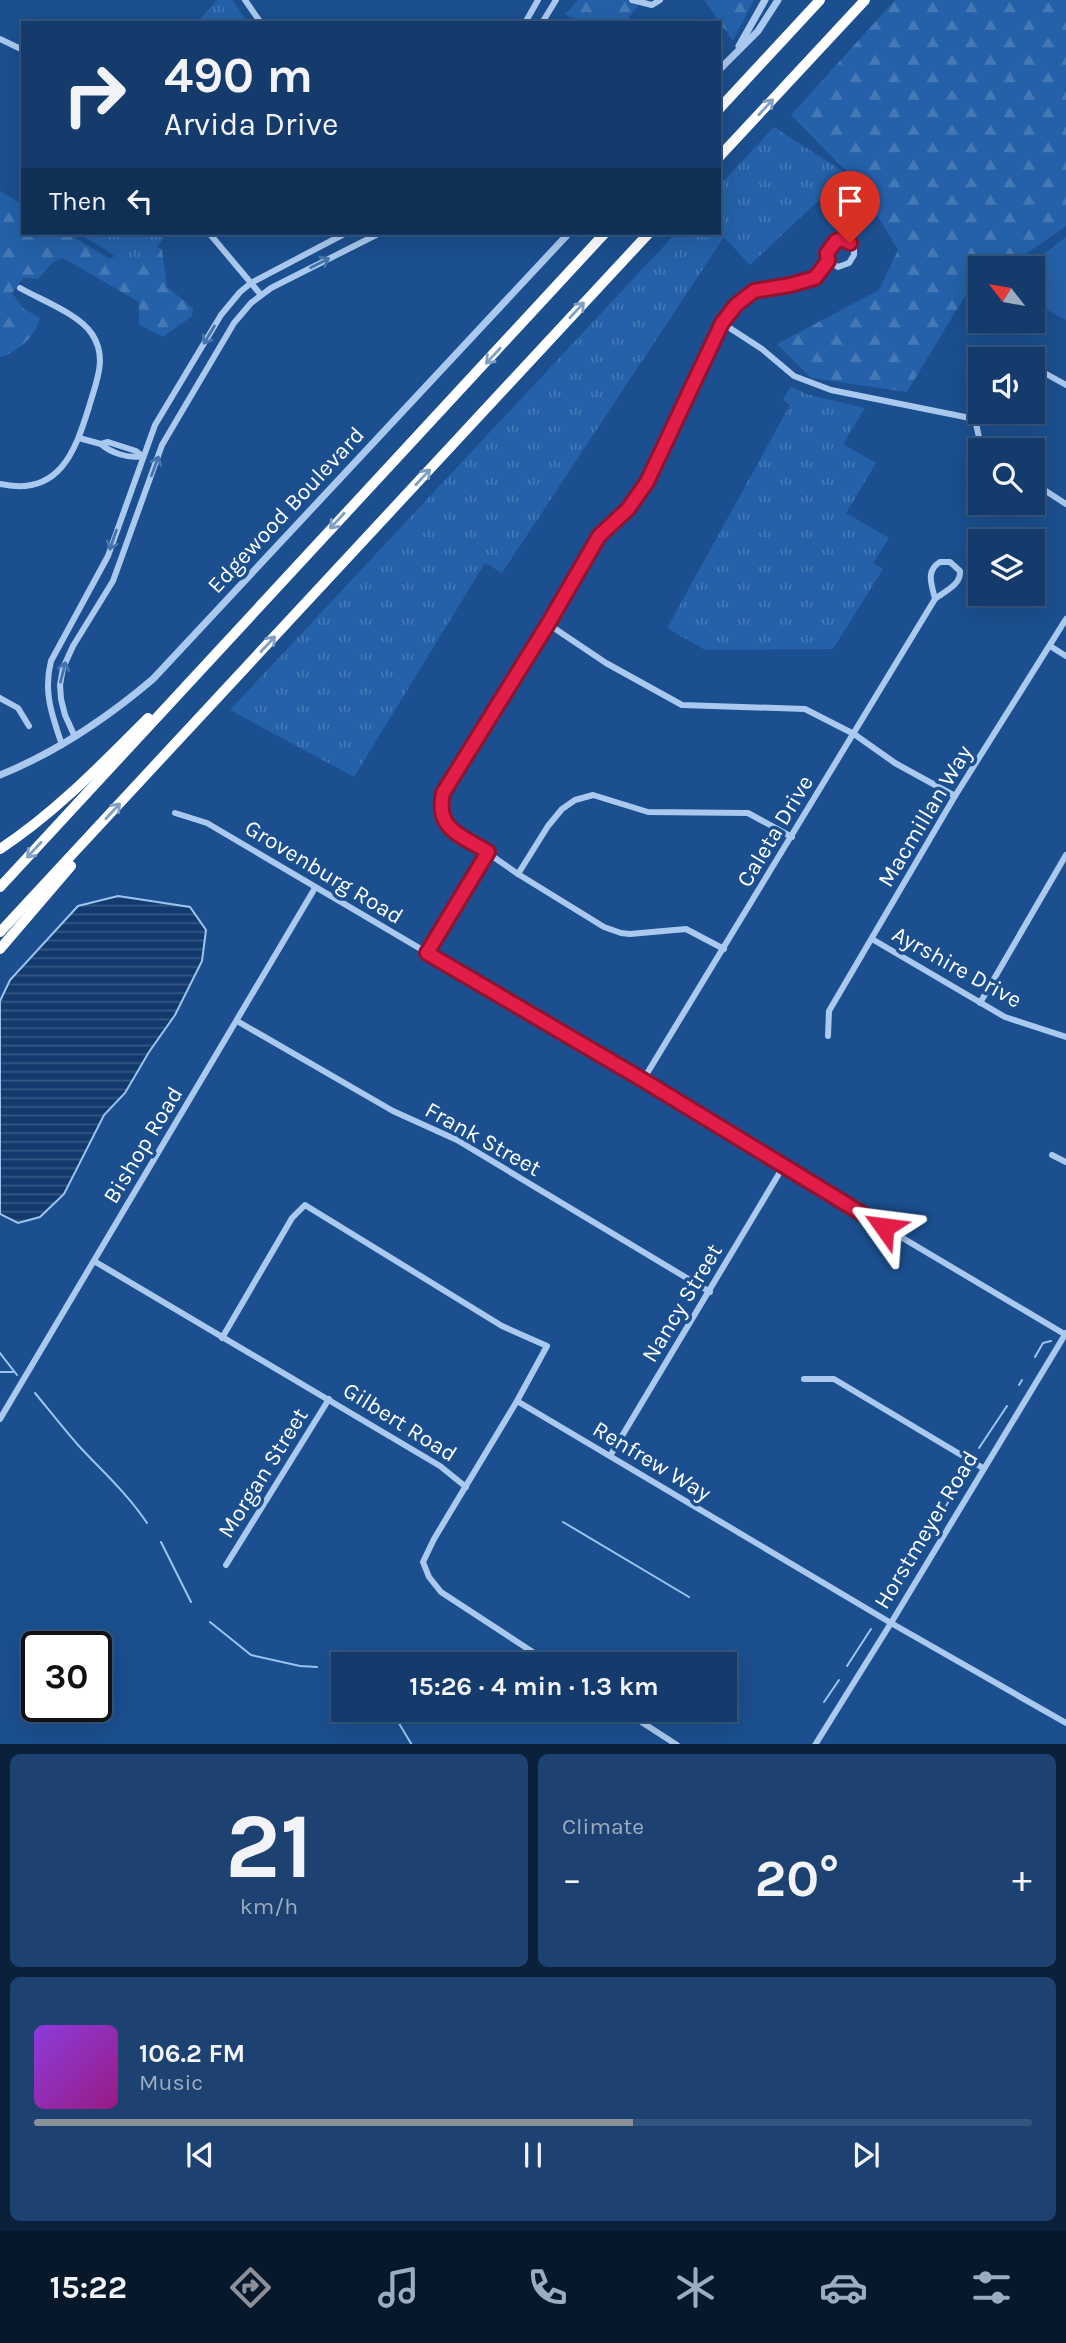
<!DOCTYPE html>
<html lang="en">
<head>
<meta charset="utf-8">
<style>
	body { margin:0; font-family:Karla,sans-serif; background:#1d4271; color:#f1f3f6; height:100vh; display:flex; flex-direction:column; font-size:26px; white-space:nowrap }
	* { box-sizing:border-box; margin:0 }
	p { font-size:23px; color:#9dadc1 }
	.icon { flex:none; width:38px; height:38px; fill:none; stroke:currentColor; stroke-width:2; stroke-linecap:round; stroke-linejoin:round }
	.map { position:relative; height:1744px; overflow:hidden }
	.details { display:flex; flex-direction:column; gap:10px; padding:10px; background:#0b203b; flex:1 }
	.details>* { flex:none }
	.top-card { position:absolute; left:21px; top:21px; width:700px; height:214px; border-radius:0px; box-shadow:0 7px 28px #0002,0 0 0 2px #33557e; background:#143b6b; color:#f1f3f6; overflow:hidden }
	.needle { width:46px; rotate:301deg }
	.controls { position:absolute; left:968px; top:256px; display:grid; gap:14px }
	.controls a { display:grid; place-items:center; width:77px; height:77px; border-radius:0px; background:#143b6b; box-shadow:0 7px 28px #0002,0 0 0 2px #33557e; font-size:35px }
	.speed { position:absolute; left:21px; top:1631px; display:flex; gap:14px; font-size:35px; font-weight:700; text-align:center }
	.speed>* { display:grid; place-content:center; width:91px; height:91px; border-radius:50%; background:#143b6b; box-shadow:0 7px 28px #0002,0 0 0 2px #33557e; line-height:1 }
	.speed .limit { border:4px solid #111; border-radius:10px; background:#fff; color:#111 }
	.pin { position:absolute; display:grid; place-items:center; width:60px; height:60px; color:#fff; margin:-72px -30px; border-radius:50% 50% 50% 0; rotate:-45deg; box-shadow:0 0 7px #0007 }
	.pin .icon { rotate:45deg }
	.me { position:absolute; width:77px; margin:-38px; rotate:301deg; stroke-linejoin:round; filter:drop-shadow(0 0 5px #0008) }
	.turn { display:flex; align-items:center; gap:24px; height:147px; padding:0 28px; font-size:32px }
	.turn .icon { width:91px; height:91px; stroke-width:2.5 }
	.turn b { display:block; font-size:49px; line-height:60px }
	.then { display:flex; align-items:center; height:66px; padding:0 28px; background:#0003; gap:14px; font-size:26px }
	.big { font-size:52px; font-weight:700; line-height:1.1 }
	.details .tile { flex:1; display:flex; flex-direction:column; justify-content:center; gap:10px; min-width:0; padding:0 24px; border-radius:10px; background:#1d4271 }
	.details .dial { align-items:center; gap:0 }
	.dial b { font-size:91px; line-height:1 }
	.song { display:flex; align-items:center; gap:21px }
	.cover { width:84px; height:84px; border-radius:10px; background:linear-gradient(135deg,hsl(270 70% 55%),hsl(310 70% 35%)) }
	.played { height:7px; border-radius:4px; background:linear-gradient(90deg,#8c9099 60%,#33557e 60%) }
	.keys { display:flex; justify-content:space-around; direction:ltr }
	.heat { display:flex; justify-content:space-between; align-items:center; font-size:38px; direction:ltr }
	.details .tiles { flex:1; display:grid; gap:10px; grid-template-columns:1fr 1fr }
	.tile:last-child { grid-column:span 2 }
	.trip { position:absolute; left:331px; top:1652px; width:406px; height:70px; border-radius:0px; background:#143b6b; box-shadow:0 7px 28px #0002,0 0 0 2px #33557e; font-weight:700; line-height:70px; text-align:center }
	.menu { display:flex; height:112px; justify-content:space-around; align-items:center; background:#08182b; color:#9dadc1 }
	.menu .icon { width:49px; height:49px }
	.menu .current { color:#8c9099 }
	.menu b { font-size:32px; color:#f1f3f6 }
	.map>svg:first-child { display:block }
	.green { fill:#2461a8 }
	.forest { fill:url(#forest-firs) }
	.park { fill:url(#park-tufts) }
	.water { fill:url(#water-rules); stroke:#9cc4f0; stroke-width:2 }
	.lines { fill:none; stroke-linecap:round; stroke-linejoin:round }
	.stream { stroke:#9cc4f0; stroke-width:2 }
	.minor { stroke:#a9c9ee; stroke-width:6 }
	.tertiary { stroke:#a9c9ee; stroke-width:7 }
	.motorway { stroke:#fff; stroke-width:10 }
	.oneway { stroke:#829ec1 }
	.oneway2 { stroke:#4674ac }
	.route-casing { stroke:#92132f; stroke-width:18 }
	.route { stroke:#e11d48; stroke-width:12 }
	.labels { text-anchor:middle; dominant-baseline:central; stroke-width:7; stroke-linejoin:round; paint-order:stroke }
	.street-label { font-size:23px; fill:#fff; stroke:#1b4f8f }
</style>
</head>
<body>
<div class="map">
<svg width="1066" height="1745" viewBox="0 0 1066 1745">
	<defs>
		<pattern id="forest-firs" width="22" height="20" patternUnits="userSpaceOnUse" patternTransform="scale(1.75)"><rect width="22" height="20" fill="#2461a8"/><path d="M5 1l3.5 6h-7zM16 11l3.5 6h-7z" fill="#4579b5"/></pattern>
		<pattern id="park-tufts" width="24" height="20" patternUnits="userSpaceOnUse" patternTransform="scale(1.75)"><rect width="24" height="20" fill="#2461a8"/><path d="M3 7l-1-3M5 7V3M7 7l1-3M15 17l-1-3M17 17v-4M19 17l1-3" fill="none" stroke="#4579b5"/></pattern>
		<pattern id="water-rules" width="6" height="5" patternUnits="userSpaceOnUse" patternTransform="scale(1.75)"><rect width="6" height="5" fill="#123a6d"/><path d="M0 2.5h6" fill="none" stroke="#365883"/></pattern>
	</defs>
	<rect width="100%" height="100%" fill="#1b4f8f"/>
	<path class="green" d="M1066 237V320L1033 302 1032 268H1025Z"/>
	<g class="forest">
		<path d="M578 0H642L625 23H580L565 14Z"/>
		<path d="M704 0H754L733 41Z"/>
		<path d="M895 0H1066V226L1006 268H980V285L965 296 907 392 811 378 777 344 879 290 898 250 857 182 791 115Z"/>
		<path d="M0 191 23 205V233H67L110 259 143 236 162 250 167 287 193 308 192 316 163 337 139 325V302L63 258 52 263 38 279 23 278 12 293 24 309 40 318C36 336 17 353 0 357Z"/>
	</g>
	<g class="park">
		<path d="M217 0H233L247 23H196Z"/>
		<path d="M774 127 847 174 750 265 724 237 502 573 485 563 354 777 230 710 676 233H719V186Z"/>
		<path d="M78 233H168L138 270Z"/>
		<path d="M791 386 806 394 865 408 843 444 876 463 846 513 889 538 873 563 883 569 833 649 705 650 667 628 790 405 783 400Z"/>
	</g>
	<path class="water" d="M118 896 190 907 206 930 202 961 175 1015 149 1052 125 1093 104 1115 64 1194 40 1217 18 1223 0 1214V1001L10 980 78 906Z"/>
	<g class="lines">
		<g class="stream">
			<path d="M0 1353 17 1375"/>
			<path d="M1035 1357 1043 1343 1051 1341"/>
			<path d="M0 1372H13"/>
			<path d="M1019 1385 1022 1380"/>
			<path d="M35 1393C49 1410 63 1428 78 1445 101 1470 128 1494 147 1523"/>
			<path d="M979 1448 1007 1406"/>
			<path d="M563 1522 689 1597"/>
			<path d="M934 1527 962 1478"/>
			<path d="M161 1542 191 1602"/>
			<path d="M888 1601 911 1564"/>
			<path d="M210 1622 251 1655 300 1666 317 1667"/>
			<path d="M847 1666 871 1629"/>
			<path d="M824 1702 839 1680"/>
			<path d="M391 1710 412 1745"/>
		</g>
		<g class="minor">
			<path d="M245 0 261 23"/>
			<path d="M632 0 652 5 660 0"/>
			<path d="M525 23 538 0"/>
			<path d="M542 23 556 0"/>
			<path d="M0 39 23 50"/>
			<path d="M209 233 261 295"/>
			<path d="M722 323 762 349 794 376 831 390 975 419"/>
			<path d="M1032 370H1039L1066 385"/>
			<path d="M975 419 980 442 986 450"/>
			<path d="M975 419 980 407"/>
			<path d="M79 438 101 444"/>
			<path d="M108 442 136 451 142 456C129 459 111 453 101 444Z"/>
			<path d="M1032 482 1066 504"/>
			<path d="M0 484C59 497 75 452 89 407 96 382 108 358 92 334 79 314 41 300 20 288"/>
			<path d="M548 624 606 663 682 705 805 709 854 734 895 763 955 796"/>
			<path d="M1050 646 1066 656"/>
			<path d="M0 698 18 708 29 726"/>
			<path d="M75 737 65 715 61 699 60 685 63 668 73 646 113 581 162 445 234 323 251 303 271 288 380 233"/>
			<path d="M62 745C52 715 43 692 51 661L108 556 155 425 221 315 240 292 251 283 346 233"/>
			<path d="M175 813 207 823 643 1080 783 1167 1066 1335"/>
			<path d="M518 874 548 826 562 809 575 800 593 795 648 812 748 813 792 837"/>
			<path d="M872 939 1005 1017 1066 1037"/>
			<path d="M724 949 686 929 630 934 621 933 604 927 518 874 453 829C439 818 440 809 443 793L548 624 599 536 628 509 647 482 722 323 736 305 754 291 790 285 815 278 828 261 827 253 836 241 843 239 854 249V255L849 263 838 267 828 261"/>
			<path d="M427 953 488 852"/>
			<path d="M980 1003 1066 855"/>
			<path d="M237 1021 393 1111 457 1140 710 1292"/>
			<path d="M828 1036 829 1011 955 796 1066 619"/>
			<path d="M643 1080 935 599C945 591 961 585 960 571L950 562H940C925 571 932 585 935 599"/>
			<path d="M1052 1155 1066 1162"/>
			<path d="M94 1261 440 1466 466 1487"/>
			<path d="M222 1338 292 1218 305 1205 502 1326 547 1346 517 1401 434 1539 423 1562 429 1577 441 1592 551 1664"/>
			<path d="M804 1379H834L983 1468"/>
			<path d="M517 1401 891 1623 1066 1723"/>
			<path d="M0 1419 315 888"/>
			<path d="M610 1456 783 1167"/>
			<path d="M226 1565 329 1399"/>
			<path d="M623 1710 677 1745"/>
			<path d="M815 1745 891 1623 1066 1333"/>
		</g>
		<g class="tertiary">
			<path d="M739 46 765 0"/>
			<path d="M719 70 758 31 778 0"/>
			<path d="M0 775C57 752 106 719 153 679L569 233"/>
		</g>
		<g class="motorway">
			<path d="M719 109 820 0"/>
			<path d="M719 157 865 0"/>
			<path d="M0 849C55 813 102 764 148 718"/>
			<path d="M0 887 605 233"/>
			<path d="M0 932 649 233"/>
			<path d="M0 949 71 866"/>
		</g>
	</g>
	<defs><path id="oneway-shaft" d="M-6 0H5M1.5-3L5.5 0L1.5 3" fill="none" stroke-width="1.6" stroke-linecap="round" stroke-linejoin="round" transform="scale(1.75)"/></defs>
	<g class="oneway">
		<use href="#oneway-shaft" transform="translate(766 107) rotate(-47)"/>
		<use href="#oneway-shaft" transform="translate(577 310) rotate(-47)"/>
		<use href="#oneway-shaft" transform="translate(493 356) rotate(133)"/>
		<use href="#oneway-shaft" transform="translate(423 477) rotate(-47)"/>
		<use href="#oneway-shaft" transform="translate(337 521) rotate(133)"/>
		<use href="#oneway-shaft" transform="translate(268 644) rotate(-47)"/>
		<use href="#oneway-shaft" transform="translate(113 811) rotate(-47)"/>
		<use href="#oneway-shaft" transform="translate(34 850) rotate(133)"/>
	</g>
	<g class="oneway2">
		<use href="#oneway-shaft" transform="translate(320 263) rotate(-27)"/>
		<use href="#oneway-shaft" transform="translate(209 335) rotate(121)"/>
		<use href="#oneway-shaft" transform="translate(155 466) rotate(-70)"/>
		<use href="#oneway-shaft" transform="translate(113 540) rotate(109)"/>
		<use href="#oneway-shaft" transform="translate(63 672) rotate(-76)"/>
	</g>
	<g class="lines">
		<defs>
			<path id="route" d="M850 243 842 239 836 241 827 253 828 261 815 278 790 285 754 291 736 305 722 323 647 482 628 509 599 536 548 624 443 793C435 830 461 835 488 852L427 953 643 1080 884 1227"/>
		</defs>
		<use href="#route" class="route-casing"/>
		<use href="#route" class="route"/>
	</g>
	<g class="labels">
		<g class="street-label">
			<text transform="translate(286 510) rotate(-47)">Edgewood Boulevard</text>
			<text transform="translate(925 816) rotate(-59)">Macmillan Way</text>
			<text transform="translate(775 831) rotate(-59)">Caleta Drive</text>
			<text transform="translate(324 872) rotate(31)">Grovenburg Road</text>
			<text transform="translate(957 967) rotate(29)">Ayrshire Drive</text>
			<text transform="translate(483 1139) rotate(29)">Frank Street</text>
			<text transform="translate(143 1145) rotate(-59)">Bishop Road</text>
			<text transform="translate(682 1303) rotate(-59)">Nancy Street</text>
			<text transform="translate(400 1422) rotate(32)">Gilbert Road</text>
			<text transform="translate(652 1461) rotate(31)">Renfrew Way</text>
			<text transform="translate(263 1473) rotate(-58)">Morgan Street</text>
			<text transform="translate(926 1530) rotate(-59)">Horstmeyer Road</text>
		</g>
	</g>
</svg>
<div class="controls">
<a><svg class="needle" viewBox="-14 -14 28 28"><path d="M0-13l5 13h-10z" fill="#e53935"/><path d="M0 13l5-13h-10z" fill="#9dadc1"/></svg></a>
<a><svg class="icon" aria-label="sound" viewBox="0 0 24 24"><path d="M4 9h4l5-4v14l-5-4H4zM17 9q2 3 0 6"/></svg></a>
<a><svg class="icon" aria-label="search" viewBox="0 0 24 24"><circle cx="10" cy="10" r="6"/><path d="M15 15l6 6"/></svg></a>
<a><svg class="icon" aria-label="layers" viewBox="0 0 24 24"><path d="M12 4l9 5-9 5-9-5zM3 14l9 5 9-5"/></svg></a>
</div>
<div class="speed"><div class="limit">30</div></div>
<div class="pin" style="left:850px;top:243px;background:#d93025"><svg class="icon" aria-label="arrive" viewBox="0 0 24 24"><path d="M6 21V4h12l-3 4 3 4H6"/></svg></div>
<svg class="me" style="left:884px;top:1227px" viewBox="-20 -20 40 40"><path d="M0-17L14 15 0 8-14 15z" fill="#e11d48" stroke="#fff" stroke-width="4"/></svg>
<div class="trip">15:26 · 4 min · 1.3 km</div>
<div class="top-card">
<div class="turn"><svg class="icon" aria-label="right" viewBox="0 0 24 24"><path d="M7 20v-9h11M14 6l5 5-5 5"/></svg><div><b>490 m</b>Arvida Drive</div></div>
<div class="then">Then<svg class="icon" aria-label="left" viewBox="0 0 24 24"><path d="M17 20v-9H6M10 6l-5 5 5 5"/></svg></div>
</div>
</div>
<section class="details">
<div class="tiles">
<div class="tile dial"><b>21</b><p>km/h</p></div>
<div class="tile"><p>Climate</p>
<div class="heat"><a>−</a><b class="big">20°</b><a>+</a></div>
</div>
<div class="tile">
<div class="song"><i class="cover"></i><div><b>106.2 FM</b><p>Music</p></div></div>
<div class="played"></div>
<div class="keys"><svg class="icon" aria-label="previous" viewBox="0 0 24 24"><path d="M18 5L8 12l10 7zM5 5v14"/></svg><svg class="icon" aria-label="pause" viewBox="0 0 24 24"><path d="M8 5v14M16 5v14"/></svg><svg class="icon" aria-label="next" viewBox="0 0 24 24"><path d="M6 5l10 7-10 7zM19 5v14"/></svg></div>
</div>
</div>
</section>
<nav class="menu">
<b>15:22</b>
<svg class="icon current" aria-label="directions" viewBox="0 0 24 24"><path d="M12 3l9 9-9 9-9-9zM9 14v-3h6M13 9l2 2-2 2"/></svg>
<svg class="icon" aria-label="music" viewBox="0 0 24 24"><path d="M9 18V5l10-2v13"/><circle cx="6" cy="18" r="3"/><circle cx="16" cy="16" r="3"/></svg>
<svg class="icon" aria-label="phone" viewBox="0 0 24 24"><path d="M5 4h4l2 5-3 2q2 4 5 5l2-3 5 2v4C11 20 4 13 5 4z"/></svg>
<svg class="icon" aria-label="climate" viewBox="0 0 24 24"><path d="M12 3v18M4 7l16 10M4 17L20 7"/></svg>
<svg class="icon" aria-label="car" viewBox="0 0 24 24"><path d="M5 17H2v-5l4-1 3-4h7l3 4 3 1v5h-3M9 17h6M6 11h13"/><circle cx="7" cy="17" r="2"/><circle cx="17" cy="17" r="2"/></svg>
<svg class="icon" aria-label="filters" viewBox="0 0 24 24"><path d="M4 7h16M4 17h16"/><circle cx="9" cy="7" r="2"/><circle cx="15" cy="17" r="2"/></svg>
</nav>
</body>
</html>
